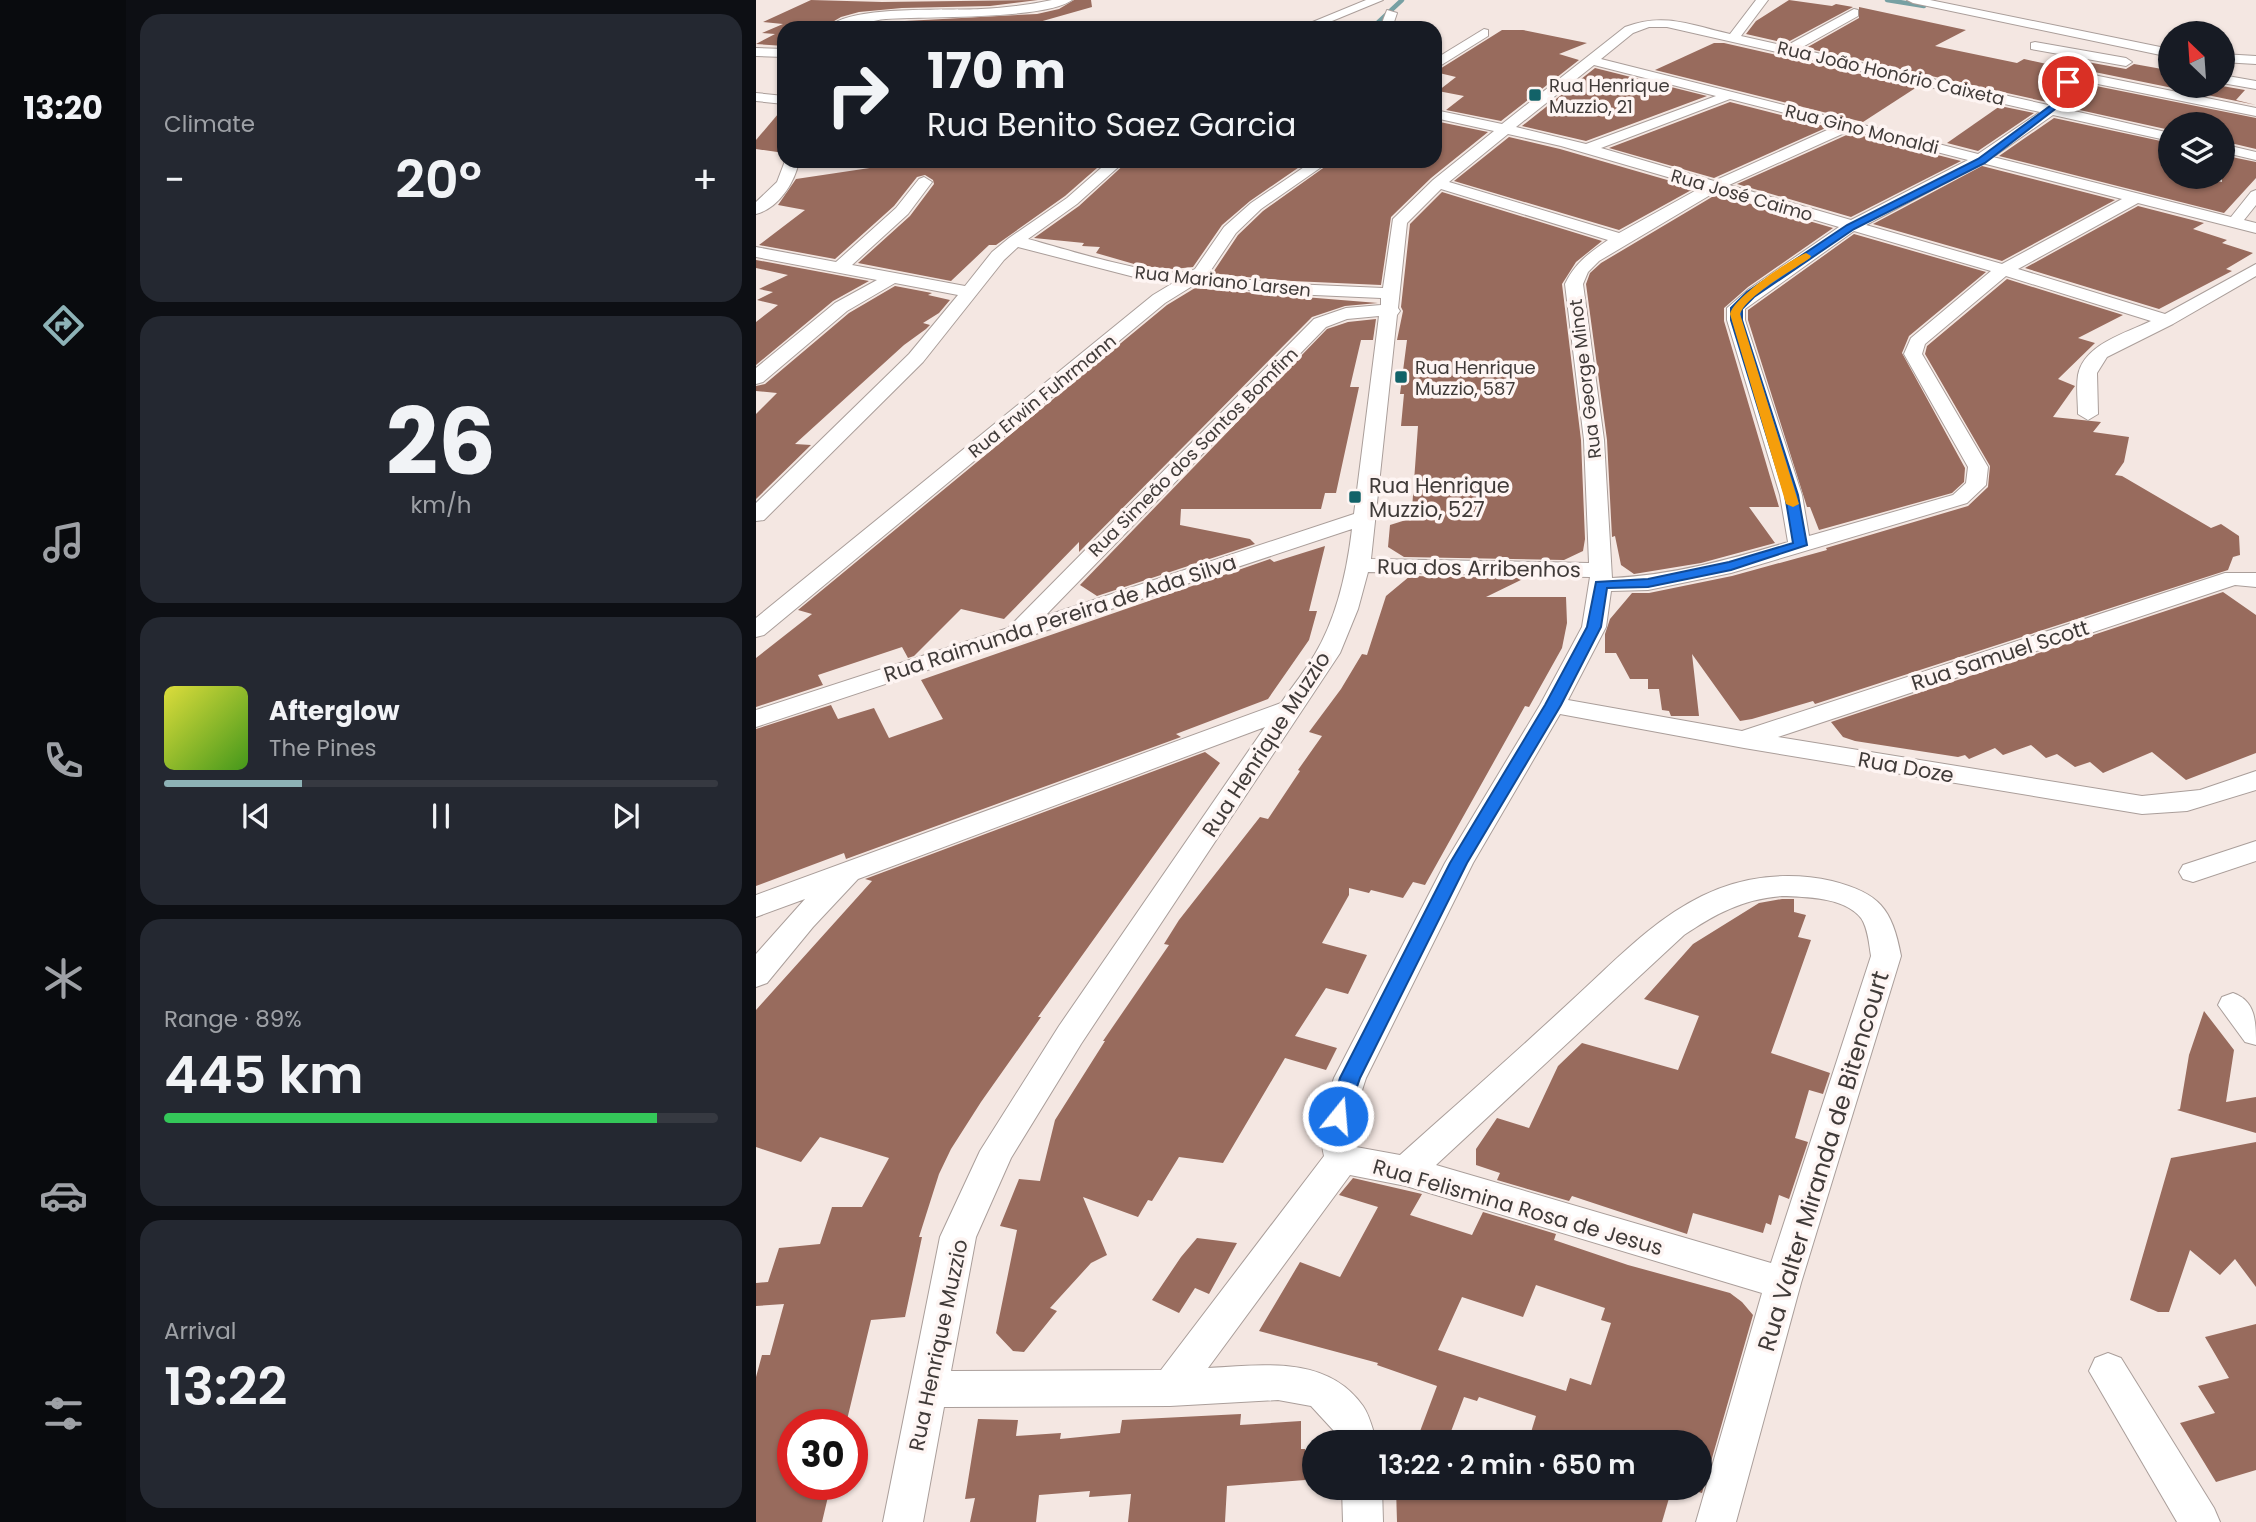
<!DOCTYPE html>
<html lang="en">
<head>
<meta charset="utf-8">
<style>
	body { margin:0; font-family:Poppins,sans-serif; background:#242831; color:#f1f3f6; height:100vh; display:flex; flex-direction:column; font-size:26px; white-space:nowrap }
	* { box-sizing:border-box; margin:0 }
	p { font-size:23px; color:#9ea1a6 }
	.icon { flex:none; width:38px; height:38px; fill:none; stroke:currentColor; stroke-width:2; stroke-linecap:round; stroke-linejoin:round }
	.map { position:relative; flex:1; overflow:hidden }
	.drawer { display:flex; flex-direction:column; gap:14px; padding:14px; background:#0d0f14; width:630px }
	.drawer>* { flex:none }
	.banner { position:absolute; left:21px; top:21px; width:665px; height:147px; border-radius:21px; box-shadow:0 2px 5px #0004; background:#171b24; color:#f1f3f6; overflow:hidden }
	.needle { width:46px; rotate:335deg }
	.controls { position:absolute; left:1402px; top:21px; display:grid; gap:14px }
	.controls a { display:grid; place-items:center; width:77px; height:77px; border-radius:50%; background:#171b24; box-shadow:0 2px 5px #0004; font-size:35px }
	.speed { position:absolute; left:21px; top:1409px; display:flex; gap:14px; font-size:35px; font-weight:700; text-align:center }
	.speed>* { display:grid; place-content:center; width:91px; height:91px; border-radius:50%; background:#171b24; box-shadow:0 2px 5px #0004; line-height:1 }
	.speed .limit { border:10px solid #d22; background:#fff; color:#111 }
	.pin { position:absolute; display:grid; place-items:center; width:60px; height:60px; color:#fff; margin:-30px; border:4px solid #fff; border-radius:50%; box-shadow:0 2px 7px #0007 }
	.me { position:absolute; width:77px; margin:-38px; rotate:17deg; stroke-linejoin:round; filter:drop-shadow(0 0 5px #0008) }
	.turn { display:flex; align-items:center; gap:24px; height:147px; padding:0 35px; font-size:32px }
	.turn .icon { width:91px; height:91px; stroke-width:2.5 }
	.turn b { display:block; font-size:49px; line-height:60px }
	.big { font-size:52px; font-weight:600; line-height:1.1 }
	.drawer .card { flex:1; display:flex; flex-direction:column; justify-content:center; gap:10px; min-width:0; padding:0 24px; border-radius:21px; background:#242831 }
	.drawer .dial { align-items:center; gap:0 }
	.dial b { font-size:91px; line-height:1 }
	.song { display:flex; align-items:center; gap:21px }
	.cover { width:84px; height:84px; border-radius:10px; background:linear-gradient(135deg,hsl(60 70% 55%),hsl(100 70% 35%)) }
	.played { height:7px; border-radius:4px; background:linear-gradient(90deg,#8db2b6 25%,#363941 25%) }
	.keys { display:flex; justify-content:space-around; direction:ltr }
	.heat { display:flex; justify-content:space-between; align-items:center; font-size:38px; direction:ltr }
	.charge { height:10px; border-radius:5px; background:linear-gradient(90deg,#34c759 89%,#363941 0) }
	.trip { position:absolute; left:546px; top:1430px; width:410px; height:70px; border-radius:35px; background:#171b24; box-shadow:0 2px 5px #0004; font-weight:600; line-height:70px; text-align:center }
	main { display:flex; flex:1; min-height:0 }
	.tabs { display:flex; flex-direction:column; width:126px; justify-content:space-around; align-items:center; background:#090b0e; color:#9ea1a6 }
	.tabs .icon { width:49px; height:49px }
	.tabs .active { color:#8db2b6 }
	.tabs b { font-size:32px; color:#f1f3f6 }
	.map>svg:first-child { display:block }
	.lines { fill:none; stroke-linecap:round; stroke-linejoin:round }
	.stream { stroke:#77a0a3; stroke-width:4.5 }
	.building { fill:#986b5d; fill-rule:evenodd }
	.minor-casing { stroke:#aa9e9a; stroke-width:2 }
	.minor { fill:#fff; fill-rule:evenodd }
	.route { fill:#1a73e8; stroke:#114b97; stroke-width:2 }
	.slow { fill:#f59e0b }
	.poi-dot { fill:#126268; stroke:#fef5f3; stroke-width:2.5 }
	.labels { text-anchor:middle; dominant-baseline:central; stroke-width:7; stroke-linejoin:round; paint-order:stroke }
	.far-street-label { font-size:18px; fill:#403b39; stroke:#fef5f3 }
	.far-poi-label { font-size:18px; fill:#403b39; stroke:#fef5f3; text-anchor:start }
	.poi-label { font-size:21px; fill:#403b39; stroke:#fef5f3; text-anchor:start }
	.street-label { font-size:21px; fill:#403b39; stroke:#fef5f3 }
	.near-street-label { font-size:24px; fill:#403b39; stroke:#fef5f3 }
</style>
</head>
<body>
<main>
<nav class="tabs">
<b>13:20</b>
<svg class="icon active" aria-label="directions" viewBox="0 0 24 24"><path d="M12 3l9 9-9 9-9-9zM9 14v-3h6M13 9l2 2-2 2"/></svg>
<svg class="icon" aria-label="music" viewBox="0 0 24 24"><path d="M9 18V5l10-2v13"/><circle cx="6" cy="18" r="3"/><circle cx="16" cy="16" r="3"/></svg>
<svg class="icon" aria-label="phone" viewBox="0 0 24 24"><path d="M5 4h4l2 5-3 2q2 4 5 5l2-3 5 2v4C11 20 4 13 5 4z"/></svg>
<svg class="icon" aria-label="climate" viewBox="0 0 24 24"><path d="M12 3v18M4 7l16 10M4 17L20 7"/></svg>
<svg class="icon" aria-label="car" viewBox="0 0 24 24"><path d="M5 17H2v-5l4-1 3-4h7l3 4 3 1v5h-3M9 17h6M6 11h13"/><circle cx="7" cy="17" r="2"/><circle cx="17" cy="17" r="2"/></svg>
<svg class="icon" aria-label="filters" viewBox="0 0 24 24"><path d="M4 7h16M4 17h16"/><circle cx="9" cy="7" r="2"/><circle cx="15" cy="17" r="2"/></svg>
</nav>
<section class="drawer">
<div class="card"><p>Climate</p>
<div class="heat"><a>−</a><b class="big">20°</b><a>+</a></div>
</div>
<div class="card dial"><b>26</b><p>km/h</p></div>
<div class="card">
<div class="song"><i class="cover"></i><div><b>Afterglow</b><p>The Pines</p></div></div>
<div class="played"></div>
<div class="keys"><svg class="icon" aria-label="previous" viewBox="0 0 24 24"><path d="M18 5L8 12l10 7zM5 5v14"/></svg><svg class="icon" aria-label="pause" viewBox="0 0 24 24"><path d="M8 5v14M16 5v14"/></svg><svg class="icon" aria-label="next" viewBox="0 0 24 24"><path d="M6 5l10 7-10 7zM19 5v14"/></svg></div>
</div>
<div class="card"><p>Range · 89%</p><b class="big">445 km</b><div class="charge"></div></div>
<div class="card"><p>Arrival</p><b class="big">13:22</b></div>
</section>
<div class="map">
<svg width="1500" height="1522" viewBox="0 0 1500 1522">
	<rect width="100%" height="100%" fill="#f4e7e2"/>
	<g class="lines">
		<g class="stream">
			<path d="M1131 0 1168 6"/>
			<path d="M616 28 646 0"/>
		</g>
	</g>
	<g class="building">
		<path d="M55 0 126 2 282 0 234 6 146 8 103 12 85 17 73 24V28H28V46L0 44 19 34 6 33 27 24 7 22Z"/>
		<path d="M318 0H335L336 7 262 28H173V21L129 24V28H97L130 22 281 14 303 9Z"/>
		<path d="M1033 0 1076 6 1080 4 1097 7 1030 43 990 34 1000 21Z"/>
		<path d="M1103 7 1210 30 1179 46 1261 63 1268 59 1300 66 1298 56 1370 69 1378 64 1406 69 1414 71V86H1466L1489 90 1480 100 1500 105 1309 66 1300 72 1304 91 1291 102 1050 48 1103 18Z"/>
		<path d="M746 30H767L831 43 803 54 823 60 745 121 690 110 708 96 682 91 700 77 679 72Z"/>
		<path d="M958 43H968L1161 87 1107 122 899 70Z"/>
		<path d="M839 68 951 96 830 141 766 126Z"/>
		<path d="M1320 82 1500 118V149L1466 141V124H1414V130L1310 107 1322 95Z"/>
		<path d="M974 102 1072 127 958 178 853 148Z"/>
		<path d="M1244 106 1278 113 1222 151 1191 143Z"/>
		<path d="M28 107V153L0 149V140Z"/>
		<path d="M1298 118 1414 143V177H1445L1466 182V155L1500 162V178L1468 213 1243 156Z"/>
		<path d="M679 121 732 132 675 178 635 217 625 285 536 281 456 274 482 235 507 211 577 161H679Z"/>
		<path d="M1095 133 1205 161 1095 217 981 184Z"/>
		<path d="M753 137 804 149 939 188 863 230 698 181Z"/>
		<path d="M127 161H349L309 196 240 245H233L195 281 102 263 154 216 178 184 177 180 169 175 161 177 138 206 79 259 3 245 49 210 22 205 40 179 127 166Z"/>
		<path d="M372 161H552L494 201 466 225 437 267 417 269 385 266 340 253 344 247 326 246 328 243 278 238 323 206Z"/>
		<path d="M1226 166 1359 200 1246 261 1117 224Z"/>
		<path d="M686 192 846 241 820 262 806 284 825 440 829 539 827 551 808 560 648 557 632 547 634 525 685 509H656L662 426H645L648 394H644L651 340H641L647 311 645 307 654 224Z"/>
		<path d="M961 194 1077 228 992 287 968 308V321L1023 507H993L1019 543 945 563 878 574 865 565 859 536 856 537 851 440 830 284 834 273 845 263Z"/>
		<path d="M1382 206 1448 223 1437 229 1471 240 1466 243 1497 253 1470 269 1476 271 1403 309 1269 268Z"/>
		<path d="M1098 234 1230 272 1153 336 1146 353 1209 468 1208 482 1196 493 1063 530 1054 507H1051L992 320V310Z"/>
		<path d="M0 260 113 281 77 301 0 365V322L22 305 1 300 17 292 3 289 32 275 0 268Z"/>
		<path d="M1251 279 1367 315 1322 338 1339 343 1302 379 1319 386 1297 417 1345 422 1337 432 1373 437 1368 462 1359 475 1366 476 1455 528 1465 524 1483 536 1484 555 1477 557 1472 570 1059 704 1057 701 996 719 984 721 936 654 943 716H915L913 711 906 710 903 689H892V679H874L860 653H849V634L854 619 876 593H893L976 576 1071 550 1070 548 1212 506 1232 487 1234 466 1169 354 1171 346Z"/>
		<path d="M139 286 176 293 172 295 194 300 183 313 167 323 174 325 170 329 148 345 39 444 55 445 0 499V414L21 393 0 391V386L9 384 93 313Z"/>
		<path d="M439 288 622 303 589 306 556 317 323 552V542L248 619 205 609 158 656 152 658 146 647 62 675 67 685 0 707V658L56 614 42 610 411 305Z"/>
		<path d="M620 319 617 340H605L594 387H603L580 493H569L565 509H425L424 525 494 539 499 544 341 596 324 585 571 329 592 322Z"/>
		<path d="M569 546 553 611H561L553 640 512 699 420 734 425 737 90 859 88 853 0 886V729L75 705 82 719 118 708 133 738 187 719 165 680 514 559 518 562Z"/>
		<path d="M654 576 769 578 730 597H810L811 623 806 648 773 707 769 706 669 885 657 882 647 898 615 890 613 893 593 888V895L566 943 611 955 592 994 570 988 539 1036 581 1048 570 1070 529 1058 467 1163 423 1157 396 1201 392 1200 382 1217 327 1197 351 1255 335 1263 294 1308 301 1311 268 1352 257 1351 240 1333 261 1230 244 1226 263 1179 284 1181 299 1120 349 1041H347L413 945 408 944 423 920 504 817 512 819 544 771 542 770 566 736 553 732 585 689 606 654 611 655 630 596Z"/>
		<path d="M1467 592 1500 615V753L1430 780 1396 752 1347 773 1334 762 1319 767 1301 754 1290 758 1275 745 1247 755 1239 748 1213 759 1209 755 1202 757 1099 741 1087 737 1075 722Z"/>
		<path d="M449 752 464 763 282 1017H285L225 1102 195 1149 183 1174 163 1237H166L149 1317 115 1320 90 1424H37V1484H75L66 1522H0V1377L6 1355H14L28 1304 0 1306V1283L12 1282 23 1248 64 1244 76 1207H106L133 1158 64 1137 45 1162 0 1147V1010L116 881 109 879Z"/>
		<path d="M1026 899H1038V912L1050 915 1042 937 1055 940 1015 1053 1074 1073 1067 1094 1053 1090 1039 1138 1052 1142 1033 1199 1023 1195 1015 1225 1010 1223 1007 1233 937 1213 931 1234 816 1196 813 1201 741 1180 744 1173 720 1165V1149L741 1118 773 1128 802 1066 826 1043 922 1070 943 1016 888 999 937 944 1003 903Z"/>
		<path d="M1448 1011 1478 1050 1470 1102 1500 1097V1133L1421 1110 1424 1109 1433 1055Z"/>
		<path d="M1500 1142V1287L1479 1259 1464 1275 1434 1250 1413 1312H1402L1374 1300 1415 1158Z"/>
		<path d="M597 1178 666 1194 654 1215 716 1235 727 1212 800 1234 798 1240 872 1265 974 1293 986 1302 997 1315 946 1493 929 1488H943V1442H772L780 1416 723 1397 721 1401 708 1397 691 1442H660L681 1386 621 1365 622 1363 503 1331 544 1262 584 1277 622 1207 583 1195ZM780 1285 849 1308 845 1320 855 1323 835 1385 814 1378 810 1391 682 1350 706 1297 767 1317Z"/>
		<path d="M441 1238 481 1243 453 1294 439 1288 423 1313 396 1300 425 1257Z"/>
		<path d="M1500 1324V1470L1460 1482 1424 1423 1459 1413 1442 1386 1473 1378 1449 1337Z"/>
		<path d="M485 1414 484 1425 545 1421V1449H549V1480L471 1486 469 1522H372L375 1494 333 1497 334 1491 283 1495 280 1522H214L219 1498 209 1499 222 1419 262 1420 260 1436 305 1433 304 1439 364 1433 366 1420Z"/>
		<path d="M640 1488H916L906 1522H641Z"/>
	</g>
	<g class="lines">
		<defs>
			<g id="minor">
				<path d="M296 0H316C289 20 169 16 130 19 115 20 84 31 74 26 99 5 190 11 225 9 249 8 272 5 296 0Z"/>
				<path d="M610 0H627L559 28H542Z"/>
				<path d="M1000 0H1012L985 36 1030 46 1098 9 1102 10V16L1043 49 1292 105 1307 92 1302 73 1308 69 1500 108V116L1317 79 1320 93 1305 108 1414 133V141L1297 115 1237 157 1475 217 1495 192 1500 190V205L1488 220 1500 223V233L1382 203 1262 269 1409 314 1500 264V276L1417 324 1351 357 1341 373 1342 414 1332 420 1322 414C1322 401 1320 388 1322 375 1328 344 1370 333 1395 321L1250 276 1169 344 1166 354 1232 467 1230 485 1211 503 975 573 892 590 855 591 850 627 812 700 986 731 1469 573H1500V587L1479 585 1022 737 1386 796 1444 790 1500 771V790L1431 811 1386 814 988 748 804 714 717 863 610 1078C603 1100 593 1124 600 1147L644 1155C701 1104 758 1054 814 1002 856 964 895 921 946 896 986 876 1033 871 1076 881 1123 893 1136 908 1145 956L1045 1283 980 1522H940L1006 1293 650 1186 594 1175 452 1368C507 1365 571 1355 607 1406 614 1416 617 1431 621 1442H581L578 1431 555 1406 522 1400 414 1406 188 1407 167 1522H127L184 1237 224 1151 303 1026 509 727 102 879 57 927 11 983 0 987V954L49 899 0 917V895L525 703C536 687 549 671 559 654 581 617 591 571 596 529L0 727V710L252 628 558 319 590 308 625 305V298L536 294 438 285 409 303 8 635 0 637V618L397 295 417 283 390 280 262 247 248 260 167 362 8 520 0 521V503L153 354 202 295 139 283 91 311 7 382 0 384V368L79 303 121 280 0 257V247L80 262 140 208 163 179 168 177 176 182 152 214 96 265 209 286 236 252 253 238 311 198 353 161H369L321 204 272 239C303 247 416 284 439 269L468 227 495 203 557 161H574L505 209 480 233 451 276 536 284 627 288 637 219 677 180 738 131 679 118V110L746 124 869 27C908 12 935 25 974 34ZM893 27H911L1284 112 1222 154 845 59 877 33ZM838 65 960 96 830 144 760 127ZM974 99 1080 126 958 181 845 148ZM1095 130 1212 160 1095 220 973 185ZM752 134 805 146 946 187 863 233 693 182ZM1226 163 1366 199 1246 264 1110 225ZM685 189 852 240C833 253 819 263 809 284L828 440 833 563 615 559 641 315 644 311 642 308 651 223ZM961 191 1083 227 993 289 971 308V320L1024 495 1032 542C975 559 917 575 856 578L848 440 827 284 832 272 843 261ZM1098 231 1235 271 1155 338 1148 354 1212 467 1210 483 1197 495 1053 536 1046 495 989 320V309ZM623 316 598 514 289 616 570 327 591 319ZM612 572 834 577 826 627 784 705 689 863 578 1078C569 1105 561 1128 568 1156L405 1370 195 1371 220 1237 255 1158 325 1044 584 653 602 609ZM1026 896C1050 897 1088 897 1105 918 1112 928 1113 944 1115 956L1015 1263 680 1165 928 935C959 914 987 899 1026 896Z"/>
				<path d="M1151 0H1174L1414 49V57L1157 3Z"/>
				<path d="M631 10 641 13 636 28H624Z"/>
				<path d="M728 29 732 30V36L679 69V59Z"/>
				<path d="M1279 42 1370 58 1376 62 1370 66 1275 49V43Z"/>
				<path d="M0 48 28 49V57L0 56Z"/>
				<path d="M1466 54 1500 56V64L1466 62Z"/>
				<path d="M1466 75 1500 81V89L1466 83Z"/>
				<path d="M0 93 28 96V104L0 101Z"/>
				<path d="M1466 144 1500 152V160L1466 152Z"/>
				<path d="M29 161H43C39 182 23 208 0 214V202L21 182Z"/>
				<path d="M1500 841V861L1437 882 1427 879 1423 872 1427 865Z"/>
				<path d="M1477 993C1500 1001 1500 1022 1500 1045L1489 1042 1462 1005 1466 997Z"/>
				<path d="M1352 1353 1365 1358 1458 1508 1464 1522H1421L1333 1371 1339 1358Z"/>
				<path d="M586 1488H626L627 1522H587Z"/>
			</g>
		</defs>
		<use href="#minor" class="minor-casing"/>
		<use href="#minor" class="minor"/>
	</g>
	<path class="route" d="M1310 80 1316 82 1317 93 1307 103 1229 163 1098 229 998 297 986 309V320L1042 495 1051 545 975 570 892 587 851 588 845 627 805 705 711 863 604 1078 589 1122 582 1125 575 1122 572 1116 584 1078 694 863 789 705 831 627 840 582 892 579 973 562 1037 543 1029 495 975 320V308L991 292 1091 225 1222 159 1302 100 1309 92Z"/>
	<path class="slow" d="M1050 253 1055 256 1054 258C1037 270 990 296 984 314L1043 504 1037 507 1030 504 974 314C978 297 1033 260 1050 253Z"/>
	<g class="poi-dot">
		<rect x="772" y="88" width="14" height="14" rx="3.5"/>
		<rect x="638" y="370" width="14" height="14" rx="3.5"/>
		<rect x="592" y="490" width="14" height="14" rx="3.5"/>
	</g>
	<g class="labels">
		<g class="far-street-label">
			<text transform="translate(1135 73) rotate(13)">Rua João Honório Caixeta</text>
			<text transform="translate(1106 129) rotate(14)">Rua Gino Monaldi</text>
			<text transform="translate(986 195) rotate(16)">Rua José Caimo</text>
			<text transform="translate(467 281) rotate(6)">Rua Mariano Larsen</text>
			<text transform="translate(829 379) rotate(-97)">Rua George Minot</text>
			<text transform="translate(286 396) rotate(-39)">Rua Erwin Fuhrmann</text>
			<text transform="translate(437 452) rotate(-45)">Rua Simeão dos Santos Bomfim</text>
		</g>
		<g class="far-poi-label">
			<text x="793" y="85">Rua Henrique<tspan x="793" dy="21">Muzzio, 21</tspan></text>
			<text x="659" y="367">Rua Henrique<tspan x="659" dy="21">Muzzio, 587</tspan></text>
		</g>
		<g class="poi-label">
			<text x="613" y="485">Rua Henrique<tspan x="613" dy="24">Muzzio, 527</tspan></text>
		</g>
		<g class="street-label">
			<text transform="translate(723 568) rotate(1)">Rua dos Arribenhos</text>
			<text transform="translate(304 618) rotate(-18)">Rua Raimunda Pereira de Ada Silva</text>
			<text transform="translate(1244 655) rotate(-18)">Rua Samuel Scott</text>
			<text transform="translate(510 744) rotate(-57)">Rua Henrique Muzzio</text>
			<text transform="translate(1150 767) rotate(10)">Rua Doze</text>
			<text transform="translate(762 1207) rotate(16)">Rua Felismina Rosa de Jesus</text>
			<text transform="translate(182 1345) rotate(-78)">Rua Henrique Muzzio</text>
		</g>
		<g class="near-street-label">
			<text transform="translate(1067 1161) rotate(-73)">Rua Valter Miranda de Bitencourt</text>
		</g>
	</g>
</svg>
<div class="controls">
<a><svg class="needle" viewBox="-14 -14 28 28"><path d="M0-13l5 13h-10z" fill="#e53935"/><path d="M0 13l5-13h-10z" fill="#9ea1a6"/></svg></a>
<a><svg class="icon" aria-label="layers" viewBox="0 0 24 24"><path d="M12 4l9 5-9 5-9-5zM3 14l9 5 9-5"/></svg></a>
</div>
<div class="speed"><div class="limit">30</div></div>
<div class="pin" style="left:1312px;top:82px;background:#d93025"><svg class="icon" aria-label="arrive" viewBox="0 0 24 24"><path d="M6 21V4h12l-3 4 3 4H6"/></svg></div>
<svg class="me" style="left:582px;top:1116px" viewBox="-20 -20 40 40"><circle r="17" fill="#1a73e8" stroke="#fff" stroke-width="3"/><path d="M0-11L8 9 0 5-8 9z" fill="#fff"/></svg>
<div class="trip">13:22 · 2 min · 650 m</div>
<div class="banner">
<div class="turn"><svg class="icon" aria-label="right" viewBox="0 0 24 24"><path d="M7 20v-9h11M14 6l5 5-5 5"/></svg><div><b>170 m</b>Rua Benito Saez Garcia</div></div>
</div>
</div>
</main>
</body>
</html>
